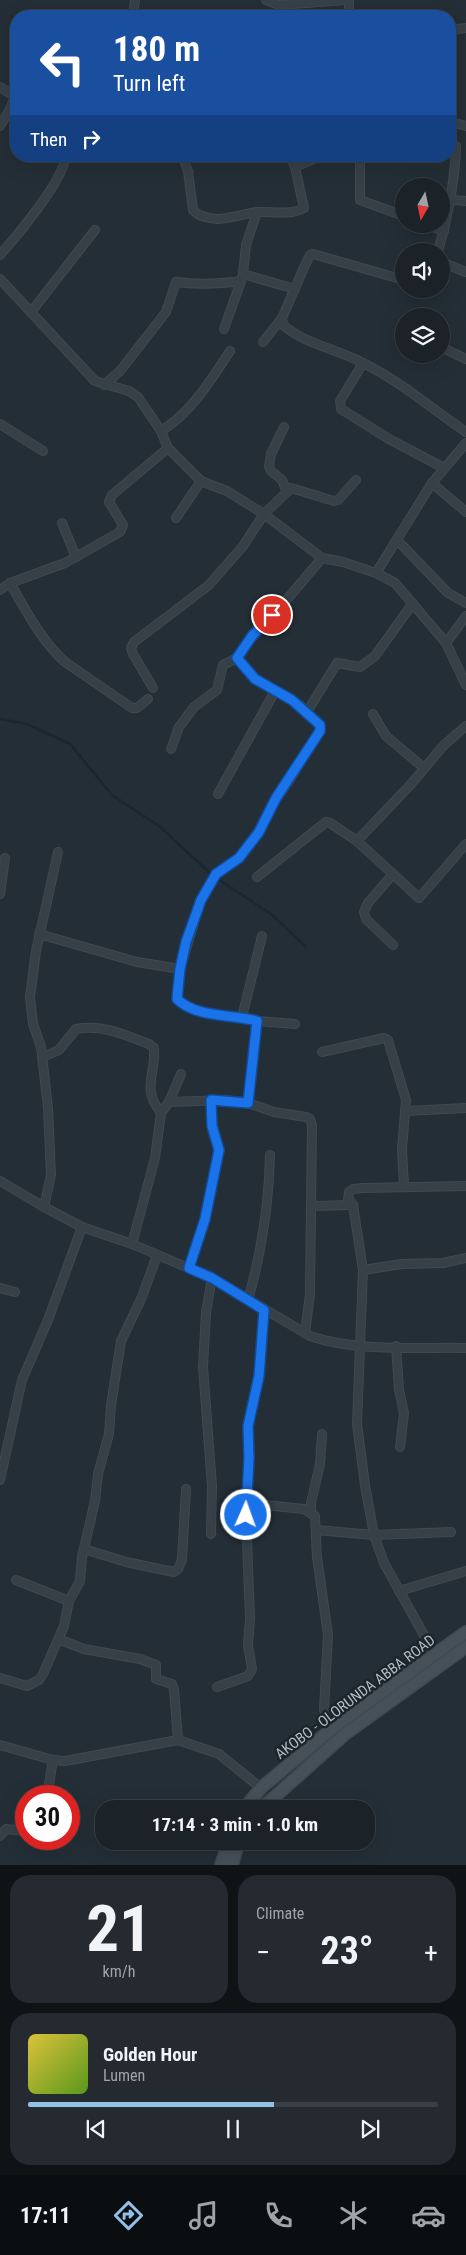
<!DOCTYPE html>
<html lang="en">
<head>
<meta charset="utf-8">
<style>
	body { margin:0; font-family:"Roboto Condensed",sans-serif; background:#242a30; color:#f1f3f6; height:100vh; display:flex; flex-direction:column; font-size:19px; white-space:nowrap }
	* { box-sizing:border-box; margin:0 }
	p { font-size:16px; color:#a0a4a8 }
	.icon { flex:none; width:28px; height:28px; fill:none; stroke:currentColor; stroke-width:2; stroke-linecap:round; stroke-linejoin:round }
	.map { position:relative; height:1865px; overflow:hidden }
	.sheet { display:flex; flex-direction:column; gap:10px; padding:10px; background:#0f1316; flex:1 }
	.sheet>* { flex:none }
	.top-card { position:absolute; left:10px; top:10px; width:446px; height:152px; border-radius:20px; box-shadow:0 5px 20px #0002,0 0 0 1px #393f45; background:#1a4fa0; color:#fff; overflow:hidden }
	.needle { width:32px; rotate:189deg }
	.fabs { position:absolute; left:395px; top:178px; display:grid; gap:10px }
	.fabs a { display:grid; place-items:center; width:55px; height:55px; border-radius:50%; background:#1b2228; box-shadow:0 5px 20px #0002,0 0 0 1px #393f45; font-size:25px }
	.speed { position:absolute; left:15px; top:1785px; display:flex; gap:10px; font-size:25px; font-weight:700; text-align:center }
	.speed>* { display:grid; place-content:center; width:65px; height:65px; border-radius:50%; background:#1b2228; box-shadow:0 5px 20px #0002,0 0 0 1px #393f45; line-height:1 }
	.speed .limit { border:8px solid #d22; background:#fff; color:#111 }
	.pin { position:absolute; display:grid; place-items:center; width:42px; height:42px; color:#fff; margin:-21px; border:2px solid #fff; border-radius:50%; box-shadow:0 1px 5px #0007 }
	.me { position:absolute; width:55px; margin:-28px; rotate:2deg; stroke-linejoin:round; filter:drop-shadow(0 0 4px #0008) }
	.turn { display:flex; align-items:center; gap:18px; height:105px; padding:0 20px; font-size:22px }
	.turn .icon { width:65px; height:65px; stroke-width:2.5 }
	.turn b { display:block; font-size:35px; line-height:42px }
	.then { display:flex; align-items:center; height:48px; padding:0 20px; background:#0003; gap:10px; font-size:19px }
	.big { font-size:38px; font-weight:700; line-height:1.1 }
	.sheet .tile { flex:1; display:flex; flex-direction:column; justify-content:center; gap:8px; min-width:0; padding:0 18px; border-radius:20px; background:#242a30 }
	.sheet .dial { align-items:center; gap:0 }
	.dial b { font-size:65px; line-height:1 }
	.song { display:flex; align-items:center; gap:15px }
	.cover { width:60px; height:60px; border-radius:8px; background:linear-gradient(135deg,hsl(50 70% 55%),hsl(90 70% 35%)) }
	.played { height:5px; border-radius:2px; background:linear-gradient(90deg,#91c0e9 60%,#393f45 60%) }
	.keys { display:flex; justify-content:space-around; direction:ltr }
	.heat { display:flex; justify-content:space-between; align-items:center; font-size:28px; direction:ltr }
	.sheet .tiles { flex:1; display:grid; gap:10px; grid-template-columns:1fr 1fr }
	.tile:last-child { grid-column:span 2 }
	.trip { position:absolute; left:95px; top:1800px; width:280px; height:50px; border-radius:20px; background:#1b2228; box-shadow:0 5px 20px #0002,0 0 0 1px #393f45; font-weight:700; line-height:50px; text-align:center }
	.tab-bar { display:flex; height:80px; justify-content:space-around; align-items:center; background:#0b0e10; color:#a0a4a8 }
	.tab-bar .icon { width:35px; height:35px }
	.tab-bar .selected { color:#91c0e9 }
	.tab-bar b { font-size:22px; color:#f1f3f6 }
	.map>svg:first-child { display:block }
	.lines { fill:none; stroke-linecap:round; stroke-linejoin:round }
	.stream { stroke:#192732; stroke-width:2.5 }
	.minor-casing { stroke:#404950; stroke-width:10 }
	.secondary-casing { stroke:#404950; stroke-width:14 }
	.minor { stroke:#374047; stroke-width:8 }
	.secondary { stroke:#465059; stroke-width:11 }
	.route-casing { stroke:#114b97; stroke-width:12 }
	.route { stroke:#1a73e8; stroke-width:9 }
	.labels { text-anchor:middle; dominant-baseline:central; stroke-width:5; stroke-linejoin:round; paint-order:stroke }
	.street-label { font-size:15px; fill:#b2bbc3; stroke:#1c252b }
</style>
</head>
<body>
<div class="map">
<svg width="466" height="1865" viewBox="0 0 466 1865">
	<rect width="100%" height="100%" fill="#242e36"/>
	<g class="lines">
		<path class="stream" d="M0 719 27 724 70 744 112 795 159 826 212 875 271 914 305 946"/>
		<defs>
			<g id="minor">
				<path d="M266 0 279 5 348 0"/>
				<path d="M133 16 135 0"/>
				<path d="M349 16V0"/>
				<path d="M450 30 466 28"/>
				<path d="M0 87 16 97"/>
				<path d="M459 124 466 126"/>
				<path d="M0 126 10 109 15 97"/>
				<path d="M182 156 188 171 193 210C198 216 210 219 218 219 231 218 244 214 257 212 272 211 290 216 304 208L295 167 290 156"/>
				<path d="M360 156V200L404 216"/>
				<path d="M295 167 321 156"/>
				<path d="M452 200 466 201"/>
				<path d="M424 224 444 231"/>
				<path d="M438 251C448 216 455 183 456 146"/>
				<path d="M0 255C17 236 63 181 66 156"/>
				<path d="M441 262 466 272"/>
				<path d="M243 274 246 245 257 212"/>
				<path d="M0 279 95 381 129 391 138 397 161 431 168 448 201 481 227 491 264 514 322 558 343 562 376 573 395 583 446 643 466 685"/>
				<path d="M404 280 313 254 310 255 306 263 282 318 283 325C305 344 337 349 363 363 400 381 432 409 466 432"/>
				<path d="M31 312 95 230"/>
				<path d="M224 329 241 281"/>
				<path d="M263 342 282 318"/>
				<path d="M441 347 466 359"/>
				<path d="M363 363 340 401 341 409 389 439 444 468"/>
				<path d="M104 385 120 371 166 312 176 282C198 285 219 284 241 281L243 274 295 289"/>
				<path d="M0 424 43 451"/>
				<path d="M284 427 271 454 269 466 271 471 282 480 287 492"/>
				<path d="M161 431C192 412 210 381 230 351"/>
				<path d="M432 483 466 512"/>
				<path d="M176 518 201 481"/>
				<path d="M62 523 76 557"/>
				<path d="M397 540 448 593 466 603"/>
				<path d="M376 573 432 483 466 443"/>
				<path d="M10 583C26 611 41 640 65 662L132 708H137L148 699"/>
				<path d="M0 590 10 583 65 563 120 532 123 525 109 502 112 495 168 448"/>
				<path d="M446 643 466 616"/>
				<path d="M153 688 133 654 131 648 134 642 209 585 243 546 264 514 289 490 291 488 334 501 338 500 356 480"/>
				<path d="M307 712 337 663 360 667 375 656 413 603"/>
				<path d="M373 714 386 736 424 768"/>
				<path d="M171 749 179 727 194 707 217 690 223 665 237 658 252 636 283 604 322 558"/>
				<path d="M218 794 275 691"/>
				<path d="M357 841 412 783 444 745 466 726"/>
				<path d="M257 877 326 822 330 823 357 841 419 898 466 844"/>
				<path d="M0 894 5 858"/>
				<path d="M39 934 137 962 180 969"/>
				<path d="M393 945 366 919 364 912 368 903 393 874"/>
				<path d="M242 1017 262 936"/>
				<path d="M257 1021 295 1024"/>
				<path d="M322 1052 384 1038 388 1040 406 1100 402 1149 404 1187"/>
				<path d="M43 1057 59 1050 76 1029C102 1024 125 1035 149 1044L154 1048C156 1076 141 1088 161 1113"/>
				<path d="M169 1102 226 1100 248 1103 257 1021C232 1014 196 1018 177 999L180 969 201 900 216 874 239 858 259 832 271 807 291 778 321 728 300 705 255 679 237 658"/>
				<path d="M248 1103 274 1112 306 1117 310 1119 312 1125 310 1294 305 1333"/>
				<path d="M406 1111 466 1108"/>
				<path d="M0 1181 44 1207 82 1227 132 1244 212 1278 310 1336C356 1352 417 1347 466 1348"/>
				<path d="M311 1206 353 1205"/>
				<path d="M44 1207 51 1175 48 1108 41 1047 33 1024 30 997 36 951 58 852"/>
				<path d="M132 1244 155 1158 161 1113 169 1102 181 1074"/>
				<path d="M189 1268 205 1219 219 1150 212 1121 211 1100"/>
				<path d="M363 1270 402 1264 443 1263 466 1258"/>
				<path d="M0 1288 15 1292"/>
				<path d="M248 1300C261 1254 269 1203 270 1155"/>
				<path d="M396 1346 399 1390 404 1413 400 1447"/>
				<path d="M0 1480 22 1380 48 1320 82 1227"/>
				<path d="M246 1498 265 1505 304 1509 315 1516 317 1557 328 1635 324 1710 334 1727"/>
				<path d="M311 1512V1503L320 1464 322 1434"/>
				<path d="M316 1530 374 1535 451 1532"/>
				<path d="M211 1534 212 1486 203 1367 206 1312 212 1278"/>
				<path d="M84 1549 126 1562 174 1572 178 1569 182 1560 186 1489"/>
				<path d="M16 1580 69 1601"/>
				<path d="M399 1591 466 1571"/>
				<path d="M58 1639 84 1649 140 1659 156 1665V1679L172 1684 174 1689 178 1740"/>
				<path d="M435 1655 384 1563 374 1535 365 1485 357 1424 363 1270 353 1205 348 1199 349 1192 353 1189 363 1188 466 1186"/>
				<path d="M0 1678 27 1686 39 1680 43 1674 64 1626 69 1601 80 1581 82 1557 95 1501 98 1474 109 1434 111 1405 121 1341 142 1297 157 1255"/>
				<path d="M217 1687 248 1676 252 1669 248 1645 250 1618 246 1515 249 1458 248 1426 259 1376 264 1310"/>
				<path d="M0 1745 53 1760 65 1761 178 1740 219 1754 261 1788"/>
				<path d="M47 1796 53 1760"/>
				<path d="M0 1836 6 1829 26 1831"/>
			</g>
			<g id="secondary">
				<path d="M244 1809 261 1788 334 1727 466 1632"/>
				<path d="M261 1809 345 1734 466 1647"/>
				<path d="M221 1865 229 1841"/>
				<path d="M232 1865 239 1841"/>
			</g>
		</defs>
		<use href="#minor" class="minor-casing"/>
		<use href="#secondary" class="secondary-casing"/>
		<use href="#minor" class="minor"/>
		<use href="#secondary" class="secondary"/>
	</g>
	<g class="lines">
		<defs>
			<path id="route" d="M246 1515 249 1458 248 1426 259 1376 264 1310 212 1278 189 1268 205 1219 219 1150 212 1126 211 1100 248 1103 257 1021C232 1014 196 1018 177 999L180 969 186 942 201 900 216 874 239 858 259 832 276 798 320 731V725L292 700 255 679 237 658 252 636 272 615"/>
		</defs>
		<use href="#route" class="route-casing"/>
		<use href="#route" class="route"/>
	</g>
	<g class="labels">
		<g class="street-label">
			<text transform="translate(355 1697) rotate(-37)">AKOBO - OLORUNDA ABBA ROAD</text>
		</g>
	</g>
</svg>
<div class="fabs">
<a><svg class="needle" viewBox="-14 -14 28 28"><path d="M0-13l5 13h-10z" fill="#e53935"/><path d="M0 13l5-13h-10z" fill="#a0a4a8"/></svg></a>
<a><svg class="icon" aria-label="sound" viewBox="0 0 24 24"><path d="M4 9h4l5-4v14l-5-4H4zM17 9q2 3 0 6"/></svg></a>
<a><svg class="icon" aria-label="layers" viewBox="0 0 24 24"><path d="M12 4l9 5-9 5-9-5zM3 14l9 5 9-5"/></svg></a>
</div>
<div class="speed"><div class="limit">30</div></div>
<div class="pin" style="left:272px;top:615px;background:#d93025"><svg class="icon" aria-label="arrive" viewBox="0 0 24 24"><path d="M6 21V4h12l-3 4 3 4H6"/></svg></div>
<svg class="me" style="left:246px;top:1515px" viewBox="-20 -20 40 40"><circle r="17" fill="#1a73e8" stroke="#fff" stroke-width="3"/><path d="M0-11L8 9 0 5-8 9z" fill="#fff"/></svg>
<div class="trip">17:14 · 3 min · 1.0 km</div>
<div class="top-card">
<div class="turn"><svg class="icon" aria-label="left" viewBox="0 0 24 24"><path d="M17 20v-9H6M10 6l-5 5 5 5"/></svg><div><b>180 m</b>Turn left</div></div>
<div class="then">Then<svg class="icon" aria-label="right" viewBox="0 0 24 24"><path d="M7 20v-9h11M14 6l5 5-5 5"/></svg></div>
</div>
</div>
<section class="sheet">
<div class="tiles">
<div class="tile dial"><b>21</b><p>km/h</p></div>
<div class="tile"><p>Climate</p>
<div class="heat"><a>−</a><b class="big">23°</b><a>+</a></div>
</div>
<div class="tile">
<div class="song"><i class="cover"></i><div><b>Golden Hour</b><p>Lumen</p></div></div>
<div class="played"></div>
<div class="keys"><svg class="icon" aria-label="previous" viewBox="0 0 24 24"><path d="M18 5L8 12l10 7zM5 5v14"/></svg><svg class="icon" aria-label="pause" viewBox="0 0 24 24"><path d="M8 5v14M16 5v14"/></svg><svg class="icon" aria-label="next" viewBox="0 0 24 24"><path d="M6 5l10 7-10 7zM19 5v14"/></svg></div>
</div>
</div>
</section>
<nav class="tab-bar">
<b>17:11</b>
<svg class="icon selected" aria-label="directions" viewBox="0 0 24 24"><path d="M12 3l9 9-9 9-9-9zM9 14v-3h6M13 9l2 2-2 2"/></svg>
<svg class="icon" aria-label="music" viewBox="0 0 24 24"><path d="M9 18V5l10-2v13"/><circle cx="6" cy="18" r="3"/><circle cx="16" cy="16" r="3"/></svg>
<svg class="icon" aria-label="phone" viewBox="0 0 24 24"><path d="M5 4h4l2 5-3 2q2 4 5 5l2-3 5 2v4C11 20 4 13 5 4z"/></svg>
<svg class="icon" aria-label="climate" viewBox="0 0 24 24"><path d="M12 3v18M4 7l16 10M4 17L20 7"/></svg>
<svg class="icon" aria-label="car" viewBox="0 0 24 24"><path d="M5 17H2v-5l4-1 3-4h7l3 4 3 1v5h-3M9 17h6M6 11h13"/><circle cx="7" cy="17" r="2"/><circle cx="17" cy="17" r="2"/></svg>
</nav>
</body>
</html>
